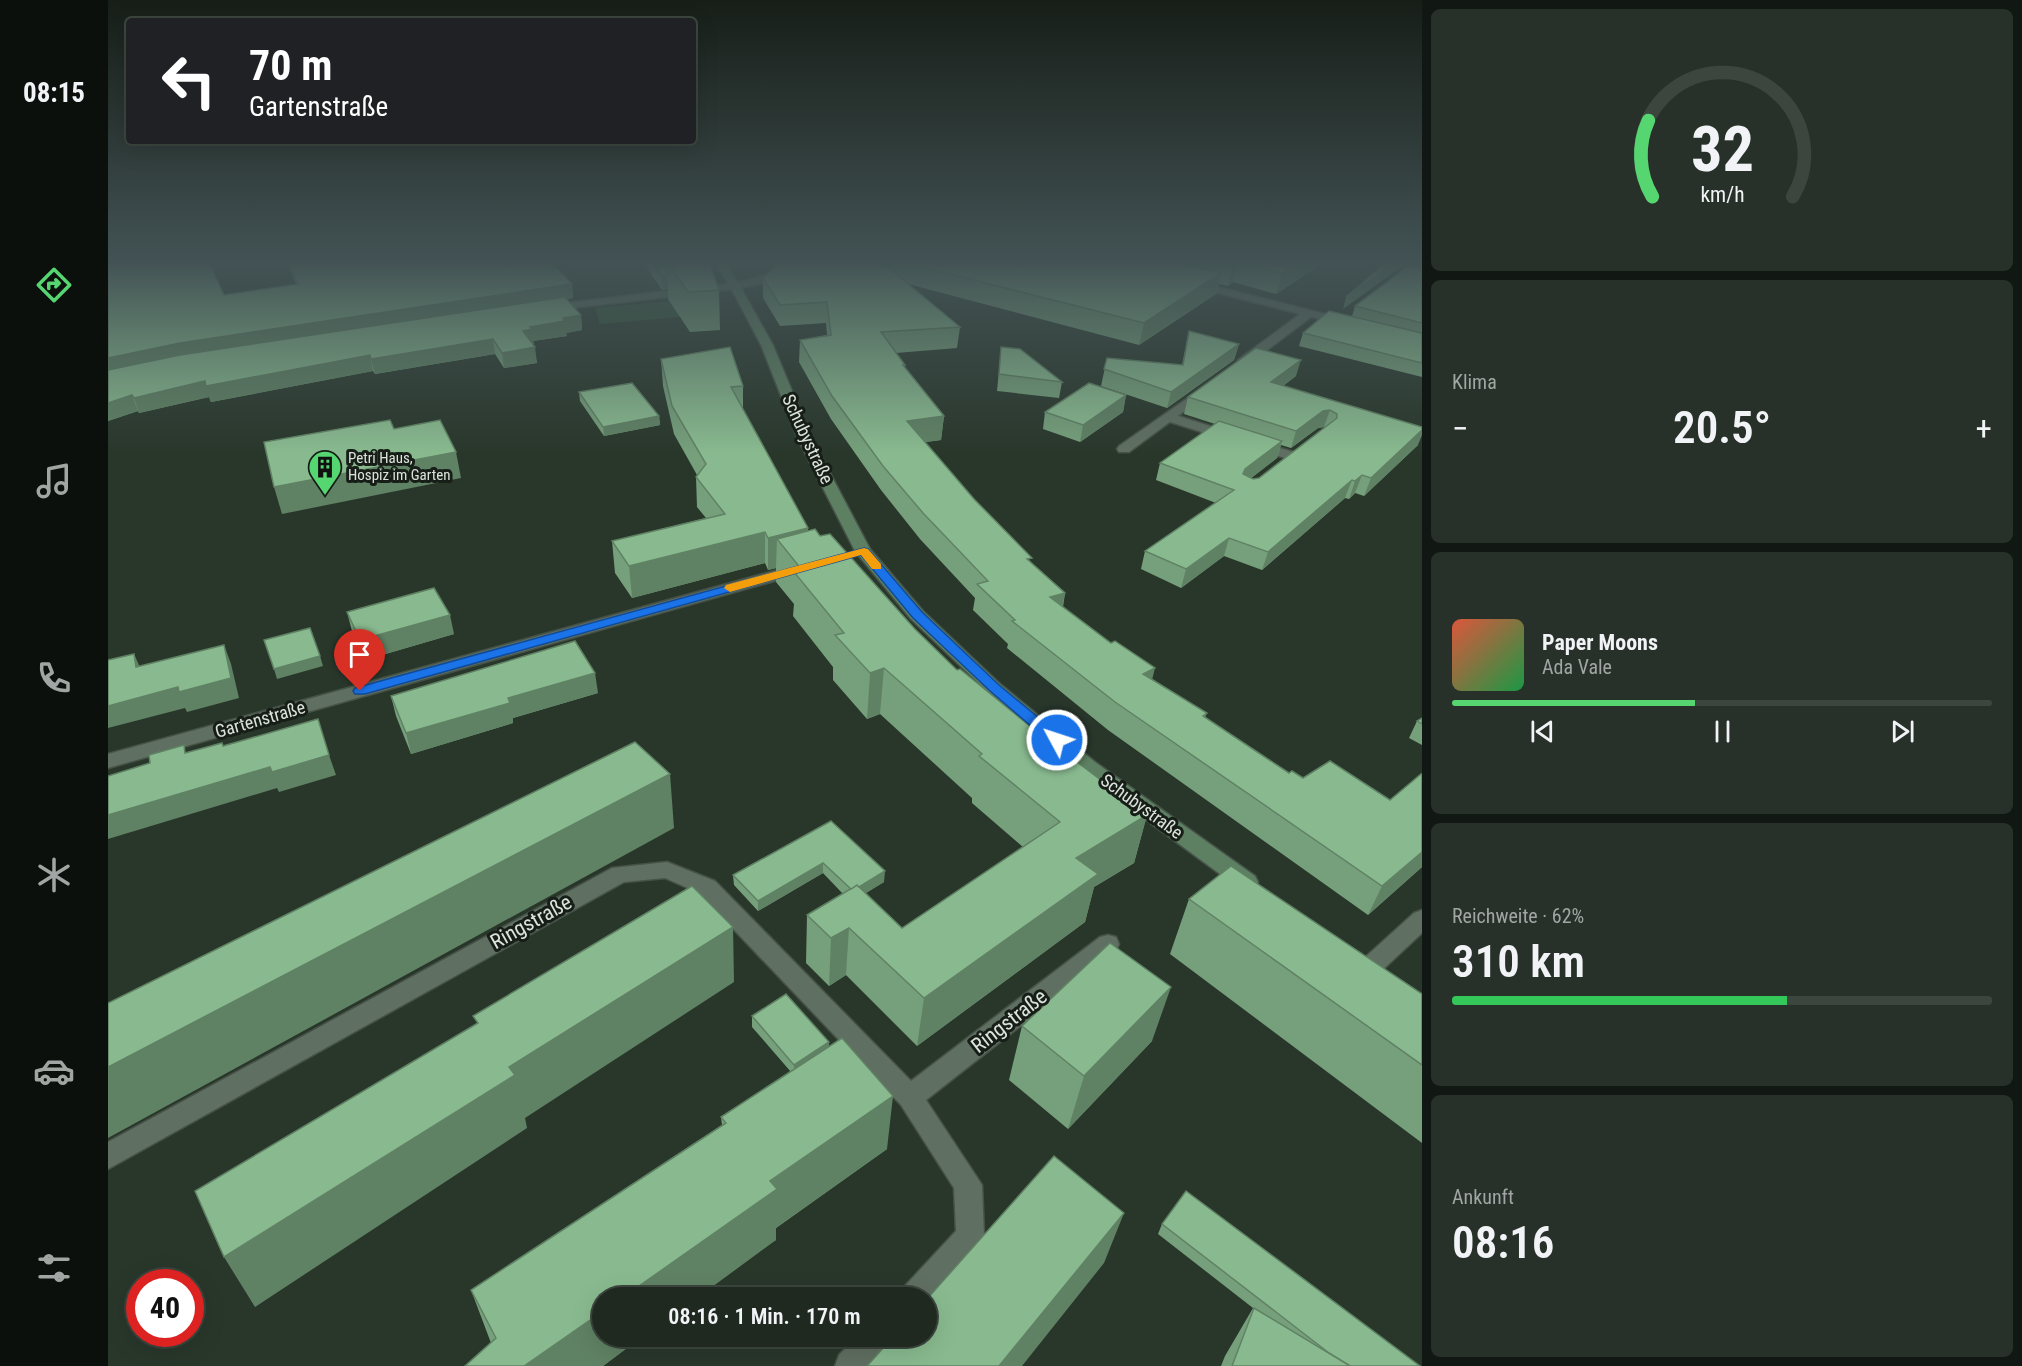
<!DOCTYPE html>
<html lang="de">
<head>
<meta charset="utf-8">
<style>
	body { margin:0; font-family:"Roboto Condensed",sans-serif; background:#273129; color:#f1f3f6; height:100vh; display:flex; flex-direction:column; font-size:22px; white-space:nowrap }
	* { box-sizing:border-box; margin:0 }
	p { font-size:20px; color:#a1a6a5 }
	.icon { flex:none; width:33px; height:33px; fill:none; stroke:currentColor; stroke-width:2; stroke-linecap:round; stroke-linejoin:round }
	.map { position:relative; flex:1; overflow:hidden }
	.details { display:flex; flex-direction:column; gap:9px; padding:9px; background:#111712; width:600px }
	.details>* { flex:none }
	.hud { position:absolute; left:18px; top:18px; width:570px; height:126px; border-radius:6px; box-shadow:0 6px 24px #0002,0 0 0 2px #3c453e; background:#202124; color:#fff; overflow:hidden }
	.speed { position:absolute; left:18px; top:1269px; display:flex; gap:12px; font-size:30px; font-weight:700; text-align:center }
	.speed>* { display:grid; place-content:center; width:78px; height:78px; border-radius:50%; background:#1f2920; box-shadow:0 6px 24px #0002,0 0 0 2px #3c453e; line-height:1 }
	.speed .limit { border:9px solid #d22; background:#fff; color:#111 }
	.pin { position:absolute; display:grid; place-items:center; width:51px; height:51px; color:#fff; margin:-62px -26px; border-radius:50% 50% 50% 0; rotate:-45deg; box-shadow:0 0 6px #0007 }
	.pin .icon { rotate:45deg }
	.me { position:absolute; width:66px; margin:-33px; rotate:310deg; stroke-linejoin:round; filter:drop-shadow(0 0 4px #0008) }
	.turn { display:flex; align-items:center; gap:21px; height:126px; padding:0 24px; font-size:27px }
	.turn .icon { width:78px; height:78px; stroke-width:2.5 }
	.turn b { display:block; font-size:42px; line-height:51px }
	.big { font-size:45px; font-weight:600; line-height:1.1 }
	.details .widget { flex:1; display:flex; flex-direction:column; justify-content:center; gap:9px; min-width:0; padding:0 21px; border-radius:9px; background:#273129 }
	.details .dial { align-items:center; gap:0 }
	.dial svg { height:156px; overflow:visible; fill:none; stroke:#3c453e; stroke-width:7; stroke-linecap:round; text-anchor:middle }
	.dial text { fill:#f1f3f6; stroke:none }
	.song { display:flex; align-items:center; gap:18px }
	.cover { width:72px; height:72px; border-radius:9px; background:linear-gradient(135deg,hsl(10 70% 55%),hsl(140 70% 35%)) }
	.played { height:6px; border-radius:3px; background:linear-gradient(90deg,#56d671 45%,#3c453e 45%) }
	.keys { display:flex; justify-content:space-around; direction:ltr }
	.heat { display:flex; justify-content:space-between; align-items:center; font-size:33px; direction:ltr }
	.charge { height:9px; border-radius:4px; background:linear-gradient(90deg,#34c759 62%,#3c453e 0) }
	.trip { position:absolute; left:484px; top:1287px; width:345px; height:60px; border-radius:30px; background:#1f2920; box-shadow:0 6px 24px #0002,0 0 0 2px #3c453e; font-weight:600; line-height:60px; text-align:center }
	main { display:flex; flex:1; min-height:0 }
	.dock { display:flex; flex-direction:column; width:108px; justify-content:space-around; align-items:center; background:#0c100d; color:#a1a6a5 }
	.dock .icon { width:42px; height:42px }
	.dock .current { color:#56d671 }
	.dock b { font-size:27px; color:#f1f3f6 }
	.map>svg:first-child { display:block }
	.green { fill:#325236 }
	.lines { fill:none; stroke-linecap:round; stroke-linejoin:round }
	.lane-casing { stroke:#465247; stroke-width:3 }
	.street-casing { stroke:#465247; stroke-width:3 }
	.secondary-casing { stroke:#465247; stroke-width:3 }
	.lane { fill:#5f6f61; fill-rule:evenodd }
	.street { fill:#5f6f61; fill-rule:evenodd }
	.secondary { fill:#5d8062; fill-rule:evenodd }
	.wall { fill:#76a07b; fill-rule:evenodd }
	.shaded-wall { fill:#608264 }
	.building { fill:#89ba8f; stroke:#608264; stroke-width:1.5 }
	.route { fill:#1a73e8; stroke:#114b97; stroke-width:1.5 }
	.slow { fill:#f59e0b }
	.labels { text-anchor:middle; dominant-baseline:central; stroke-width:6; stroke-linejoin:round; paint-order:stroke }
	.far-poi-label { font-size:15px; fill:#dbe4dc; stroke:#171d17; text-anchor:start }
	.street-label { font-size:18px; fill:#dbe4dc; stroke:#171d17 }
	.near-street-label { font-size:21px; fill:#dbe4dc; stroke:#171d17 }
</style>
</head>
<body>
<main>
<nav class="dock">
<b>08:15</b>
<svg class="icon current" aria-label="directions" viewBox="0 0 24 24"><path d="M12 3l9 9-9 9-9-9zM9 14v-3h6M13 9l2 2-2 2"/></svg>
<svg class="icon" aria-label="music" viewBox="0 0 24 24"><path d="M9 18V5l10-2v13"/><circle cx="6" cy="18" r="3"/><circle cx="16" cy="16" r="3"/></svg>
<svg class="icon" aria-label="phone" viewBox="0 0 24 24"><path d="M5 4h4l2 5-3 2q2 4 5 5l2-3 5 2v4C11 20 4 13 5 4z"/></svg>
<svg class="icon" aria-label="climate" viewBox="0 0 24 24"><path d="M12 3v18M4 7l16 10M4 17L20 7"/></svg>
<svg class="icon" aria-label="car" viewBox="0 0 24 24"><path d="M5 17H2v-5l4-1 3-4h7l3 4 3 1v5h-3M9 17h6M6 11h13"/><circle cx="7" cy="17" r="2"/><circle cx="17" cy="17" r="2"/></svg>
<svg class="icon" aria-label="filters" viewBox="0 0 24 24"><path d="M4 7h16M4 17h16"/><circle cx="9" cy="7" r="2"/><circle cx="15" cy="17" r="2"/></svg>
</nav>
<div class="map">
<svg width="1314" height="1366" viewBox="0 0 1314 1366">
	<rect width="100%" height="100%" fill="#29372b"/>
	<path class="green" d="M588 299 596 315 492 324 487 308Z"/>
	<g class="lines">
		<defs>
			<g id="lane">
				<path d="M1061 413 1127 434 1129 437 1122 441 1056 420 1055 417Z"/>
				<path d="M1149 441 1189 453 1191 456 1184 460 1144 448 1142 445 1144 442Z"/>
			</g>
			<g id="street">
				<path d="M706 262H722L665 281 627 289 440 311 435 308 440 305 627 283Z"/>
				<path d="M1086 281 1241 320 1243 322 1237 325 1203 317 1138 366H1130V360L1192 314 1082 286V282Z"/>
				<path d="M1097 386 1101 387 1103 390 1101 393 1021 452H1011L1009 449 1011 446Z"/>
				<path d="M692 564 698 566 700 569 698 572 0 768V754Z"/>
				<path d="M559 862 607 881 803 1081 992 937 1000 935 1008 937 1011 944 1008 951 818 1100 874 1185 876 1236 872 1246 819 1305V1298H790L795 1288 848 1231 846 1188 793 1105 591 893 557 878 516 882 0 1169V1142L504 868Z"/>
				<path d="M1314 910V933L1269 975 1261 978 1253 975 1249 968 1253 961 1306 913Z"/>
				<path d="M749 1336H785L781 1347 763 1366H727L731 1355Z"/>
			</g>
			<path id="secondary" d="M606 262H616L632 286 665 345 704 439 762 549 815 611 892 684 987 762 1147 876 1150 882 1147 888 1139 890 1131 888 973 772 880 692 803 619 747 551 690 439 653 345 622 286Z"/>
		</defs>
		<use href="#lane" class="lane-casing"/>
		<use href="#street" class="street-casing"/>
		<use href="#secondary" class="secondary-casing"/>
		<use href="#lane" class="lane"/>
		<use href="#street" class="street"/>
		<use href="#secondary" class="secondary"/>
	</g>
	<g class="wall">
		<path d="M179 262H451V264H445L464 284 465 298 459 299 473 315 474 330 458 333 459 336 425 341 426 344 425 345 429 363 396 368 387 354 267 374 265 371 103 402 101 397 31 413 30 411 0 421 116 295 188 284Z"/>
		<path d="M535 262H601L611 290 612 330 582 332 560 299V289L554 290Z"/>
		<path d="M672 262H1217L1168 294 1125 282 1120 286 1111 284 1108 294 1031 345 800 284 852 327 849 348 788 353 797 365V368L836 416 833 440 817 442 866 499 924 563 957 593 955 607 1044 679 1099 713 1097 717 1181 773 1195 778 1282 800 1314 774V867L1260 915 1000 730 899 648 900 644 865 610 867 598 812 539 773 490 723 419 691 362 692 340 719 335 718 323 672 326 655 298V278Z"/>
		<path d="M1314 262V377L1191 346 1195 333 1244 316 1247 306Z"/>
		<path d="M1081 331 1131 344 1126 360 1059 408 993 386 999 358 1074 365Z"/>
		<path d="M893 347 954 382 951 398 889 391Z"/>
		<path d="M553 359 635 386V409L700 528V531L712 536 849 670 1039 815 1026 863 986 887 977 922 809 1046 738 975 721 986 698 963 699 915 735 894 715 873 650 911 626 885 625 875 723 821 776 882 757 893 794 928 915 847 864 803V798L772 714 759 719 725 680V667L685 616 686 604 668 582V568L660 570 657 563 524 598 507 573 504 541 598 518 589 507 588 477 589 475 566 434 555 386Z"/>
		<path d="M1188 376 1175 386 1310 445 1256 496 1247 493 1241 499 1237 498 1154 570 1116 556 1073 588 1033 569 1037 551 1108 503 1048 480 1052 463 1107 424 1076 414 1080 397ZM1217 427 1151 478 1145 479 1143 478 1169 458 1173 445 1183 448 1210 428Z"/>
		<path d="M471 392 551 416 552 425 496 436 472 401Z"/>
		<path d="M1018 395 1015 412 972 442 935 429 937 412Z"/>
		<path d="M239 612 346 634 257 660 244 631Z"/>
		<path d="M490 693 405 718V723L303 754 288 716 283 696Z"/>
		<path d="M1314 718V745L1301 738 1309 721Z"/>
		<path d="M1081 899 1314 994V1143L1062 954Z"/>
		<path d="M644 1016 721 1047 779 1149 668 1228V1240L495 1336H535L495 1366H357L383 1343 363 1290 614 1125 613 1117 683 1072 644 1027Z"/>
		<path d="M914 1026 1044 1041 960 1129 901 1080Z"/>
		<path d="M1054 1224 1312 1366H1113L1117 1356 1145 1308 1050 1234Z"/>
	</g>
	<g class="shaded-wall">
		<path d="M1130 262 1125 282 1120 286 1125 266Z"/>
		<path d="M1192 262H1217L1168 294 1174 273Z"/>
		<path d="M1287 262H1300L1235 309 1238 297Z"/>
		<path d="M1113 273 1108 294 1031 345 1036 323Z"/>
		<path d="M559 275 560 289 554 290 553 276Z"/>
		<path d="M464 284 465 298 77 358 0 375V358L72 343Z"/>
		<path d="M473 315 474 330 458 333 459 336 425 341 426 344 417 346 415 331 422 327 455 318Z"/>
		<path d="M385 339 387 354 267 374 263 359Z"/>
		<path d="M1131 344 1126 360 1059 408 1063 392Z"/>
		<path d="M427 347 429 363 396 368 394 353Z"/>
		<path d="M262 355 265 371 103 402 101 397 31 413 26 398 97 381Z"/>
		<path d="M1193 360 1188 376 1158 398 1163 382Z"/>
		<path d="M24 395 30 411 0 421V403Z"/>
		<path d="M1018 395 1015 412 972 442 975 425Z"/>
		<path d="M1222 410 1216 427 1210 428 1183 448 1188 431 1215 411Z"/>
		<path d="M551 416 552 425 496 436 495 427Z"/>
		<path d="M836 416 833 440 797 445 799 421Z"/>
		<path d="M1314 430V435L1310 445 1256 496 1263 478Z"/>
		<path d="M1174 441 1169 458 1132 487 1135 474 1137 469Z"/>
		<path d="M348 452 353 478 174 514 166 487Z"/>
		<path d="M1254 475 1247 493 1241 499 1247 481Z"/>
		<path d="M1244 480 1237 498 1154 570 1160 552Z"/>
		<path d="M700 528 699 559 669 539 668 568 660 570V538Z"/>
		<path d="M657 532V563L524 598 521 566Z"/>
		<path d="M1121 538 1116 556 1073 588 1078 569Z"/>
		<path d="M957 593 952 620 942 597Z"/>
		<path d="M342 615 346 634 257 660 252 640Z"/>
		<path d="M116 645 123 664 131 698 79 712 77 708 0 728V706Z"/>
		<path d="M26 654 35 674 28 667Z"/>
		<path d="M212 656 215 666 169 679 166 669Z"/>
		<path d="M776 668 772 714 759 719 762 673Z"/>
		<path d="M1047 668 1040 696 1035 674Z"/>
		<path d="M487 673 490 693 405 718V723L303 754 298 733 400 698Z"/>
		<path d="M221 755 228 775 171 792 169 788 0 839V815L162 767Z"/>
		<path d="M562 774 566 828 0 1138V1067Z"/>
		<path d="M1039 815 1026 863 986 887 977 922 809 1046 816 998 968 858Z"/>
		<path d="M1314 852V867L1260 915 1274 886Z"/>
		<path d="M715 863V873L650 911V901Z"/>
		<path d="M777 871 776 882 744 902V891Z"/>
		<path d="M625 927 626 982 417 1118 419 1128 147 1307 116 1257 401 1067Z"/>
		<path d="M741 928 738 975 721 986 723 938Z"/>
		<path d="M1063 987 1044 1041 960 1129 976 1076Z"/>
		<path d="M721 1042V1052L686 1076V1065Z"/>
		<path d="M785 1096 779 1149 668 1228V1240L589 1298H514L662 1181Z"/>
		<path d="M1016 1213 996 1263 914 1366H891Z"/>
		<path d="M495 1311V1336H535L495 1366H416Z"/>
	</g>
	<g class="building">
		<path d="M0 262H101L116 295 190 284 181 262H443L464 284 72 343 0 358Z"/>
		<path d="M544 262H558L559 275 553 276Z"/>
		<path d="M559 262H601L611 290 580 292Z"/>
		<path d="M672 262H774L852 327 773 332 797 365H795L836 416 799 421 866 499 924 558 919 559 957 593 942 597 1003 643 1007 641 1047 668 1035 674 1099 713 1095 716 1181 773 1184 771 1195 778 1222 761 1282 800 1313 774H1314V852L1274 886 1007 702 904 621 907 620 869 584 880 581 815 513 775 466 724 396 692 340 723 335 719 302 672 305 655 278Z"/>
		<path d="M795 262H1070L1113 273 1036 323Z"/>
		<path d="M1110 262H1192L1174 273 1130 262 1125 266Z"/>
		<path d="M1279 262H1287L1238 297Z"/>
		<path d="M1306 262H1314V323L1247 306Z"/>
		<path d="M457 297 473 315 455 318 457 321 422 327 424 329 415 331 427 347 394 353 385 339 263 359 262 355 98 386 97 381 26 398 24 395 0 403V370L72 355Z"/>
		<path d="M1221 311 1314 333V363L1195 333Z"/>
		<path d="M1081 331 1131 344 1063 392 996 369 999 358 1075 365Z"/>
		<path d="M622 347 635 386 623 387 700 528 660 538 657 532 521 566 504 541 617 514 588 477 598 464 564 406 553 359Z"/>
		<path d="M893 347 912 349 954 382 891 374Z"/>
		<path d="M1148 348 1193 360 1163 382 1314 427V430L1263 478 1254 475 1247 481 1244 480 1160 552 1121 538 1078 569 1037 551 1126 490 1052 463 1111 421 1174 441 1137 469 1135 474 1145 479 1151 478 1229 418V414L1222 410 1215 411 1188 431 1080 397Z"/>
		<path d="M524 383 551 416 495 427 471 392Z"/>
		<path d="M981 383 1018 395 975 425 937 412Z"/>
		<path d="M282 420 286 429 332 420 348 452 166 487 156 442Z"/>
		<path d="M707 529 712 536 722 534 807 629 849 670 852 669 923 727 1039 815 968 858 990 874 816 998 741 928 723 938 699 915 749 885 794 928 952 822 871 756 874 754 776 668 762 673 727 635 736 633 686 572 694 570 669 539Z"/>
		<path d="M326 588 342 615 252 640 239 612Z"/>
		<path d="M202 628 212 656 166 669 156 640Z"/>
		<path d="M467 641 487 673 400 698 402 703 298 733 283 696Z"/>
		<path d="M116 645 123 678 71 692 70 687 0 706V660L26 654 28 667Z"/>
		<path d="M1314 718V724L1309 721Z"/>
		<path d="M210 719 221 755 164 772 162 767 0 815V776L42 763 41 755 76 745 77 753 114 743 115 746Z"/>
		<path d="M527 742 562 774 0 1067V1003Z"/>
		<path d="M723 821 777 871 751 887 749 885 743 889 715 863 650 901 625 875Z"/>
		<path d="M1123 866 1314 994V1065L1081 899Z"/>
		<path d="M584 886 625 927 401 1067 407 1075 116 1257 87 1191 370 1023 365 1016Z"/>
		<path d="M1002 943 1063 987 976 1076 914 1026Z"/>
		<path d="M678 994 721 1042 686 1065 644 1016Z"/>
		<path d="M734 1038 785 1096 662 1181 669 1189 514 1298H495V1311L416 1366H357L388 1338 363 1290 618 1123 613 1117Z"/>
		<path d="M946 1156 1016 1213 891 1366H759L786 1336H819V1299Z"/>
		<path d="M1078 1191 1312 1366H1242L1221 1353 1054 1224Z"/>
		<path d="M1146 1308 1242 1366H1124Z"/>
	</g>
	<linearGradient id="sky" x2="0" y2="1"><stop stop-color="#171e18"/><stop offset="0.58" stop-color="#435355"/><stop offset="1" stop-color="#435355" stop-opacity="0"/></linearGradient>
	<rect width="1314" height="454" fill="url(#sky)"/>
	<path class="route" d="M756 548 760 549 814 612 891 685 954 737 956 740 954 744H944L882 691 805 618 753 555 257 694H247L245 691 247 688Z"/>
	<path class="slow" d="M756 548 760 549 773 564V569H764L753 555 622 592 616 588 618 585Z"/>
	<defs>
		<symbol id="building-pin" viewBox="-11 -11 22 30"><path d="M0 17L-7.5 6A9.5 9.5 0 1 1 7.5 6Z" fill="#56d671" stroke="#171d17"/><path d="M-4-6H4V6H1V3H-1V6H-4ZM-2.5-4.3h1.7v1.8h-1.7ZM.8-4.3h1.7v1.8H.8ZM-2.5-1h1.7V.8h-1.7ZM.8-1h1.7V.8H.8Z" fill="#111"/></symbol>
	</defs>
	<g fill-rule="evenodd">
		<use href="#building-pin" x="198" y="448" width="38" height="52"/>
	</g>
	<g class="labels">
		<g class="far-poi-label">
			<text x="240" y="458">Petri Haus,<tspan x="240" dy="17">Hospiz im Garten</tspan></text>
		</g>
		<g class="street-label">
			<text transform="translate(700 439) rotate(65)">Schubystraße</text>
			<text transform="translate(152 719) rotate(-16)">Gartenstraße</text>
			<text transform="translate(1034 806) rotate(36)">Schubystraße</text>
		</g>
		<g class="near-street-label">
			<text transform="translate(423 922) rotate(-29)">Ringstraße</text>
			<text transform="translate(901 1021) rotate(-38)">Ringstraße</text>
		</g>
	</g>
</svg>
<div class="speed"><div class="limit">40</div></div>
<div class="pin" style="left:252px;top:691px;background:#d93025"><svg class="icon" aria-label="arrive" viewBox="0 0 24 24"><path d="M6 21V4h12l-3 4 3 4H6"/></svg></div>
<svg class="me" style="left:949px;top:740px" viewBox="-20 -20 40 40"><circle r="17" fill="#1a73e8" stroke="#fff" stroke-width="3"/><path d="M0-11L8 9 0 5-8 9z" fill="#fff"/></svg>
<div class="trip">08:16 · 1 Min. · 170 m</div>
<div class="hud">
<div class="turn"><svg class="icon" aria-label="left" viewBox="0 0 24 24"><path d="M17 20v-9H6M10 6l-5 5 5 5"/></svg><div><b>70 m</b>Gartenstraße</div></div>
</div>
</div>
<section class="details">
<div class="widget dial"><svg viewBox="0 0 100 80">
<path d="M14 69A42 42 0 1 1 86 69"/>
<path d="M14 69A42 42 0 0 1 12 30" stroke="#56d671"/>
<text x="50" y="56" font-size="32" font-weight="700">32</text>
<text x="50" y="72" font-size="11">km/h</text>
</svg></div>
<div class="widget"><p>Klima</p>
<div class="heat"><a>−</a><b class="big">20.5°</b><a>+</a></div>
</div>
<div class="widget">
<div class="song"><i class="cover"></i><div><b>Paper Moons</b><p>Ada Vale</p></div></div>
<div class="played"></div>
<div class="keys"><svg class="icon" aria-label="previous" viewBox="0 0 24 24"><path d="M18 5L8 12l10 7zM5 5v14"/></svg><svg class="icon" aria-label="pause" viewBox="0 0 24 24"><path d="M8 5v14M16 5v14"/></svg><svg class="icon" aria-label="next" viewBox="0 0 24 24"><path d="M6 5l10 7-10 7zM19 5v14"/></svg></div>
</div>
<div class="widget"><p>Reichweite · 62%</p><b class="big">310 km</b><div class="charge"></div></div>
<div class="widget"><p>Ankunft</p><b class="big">08:16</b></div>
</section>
</main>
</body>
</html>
